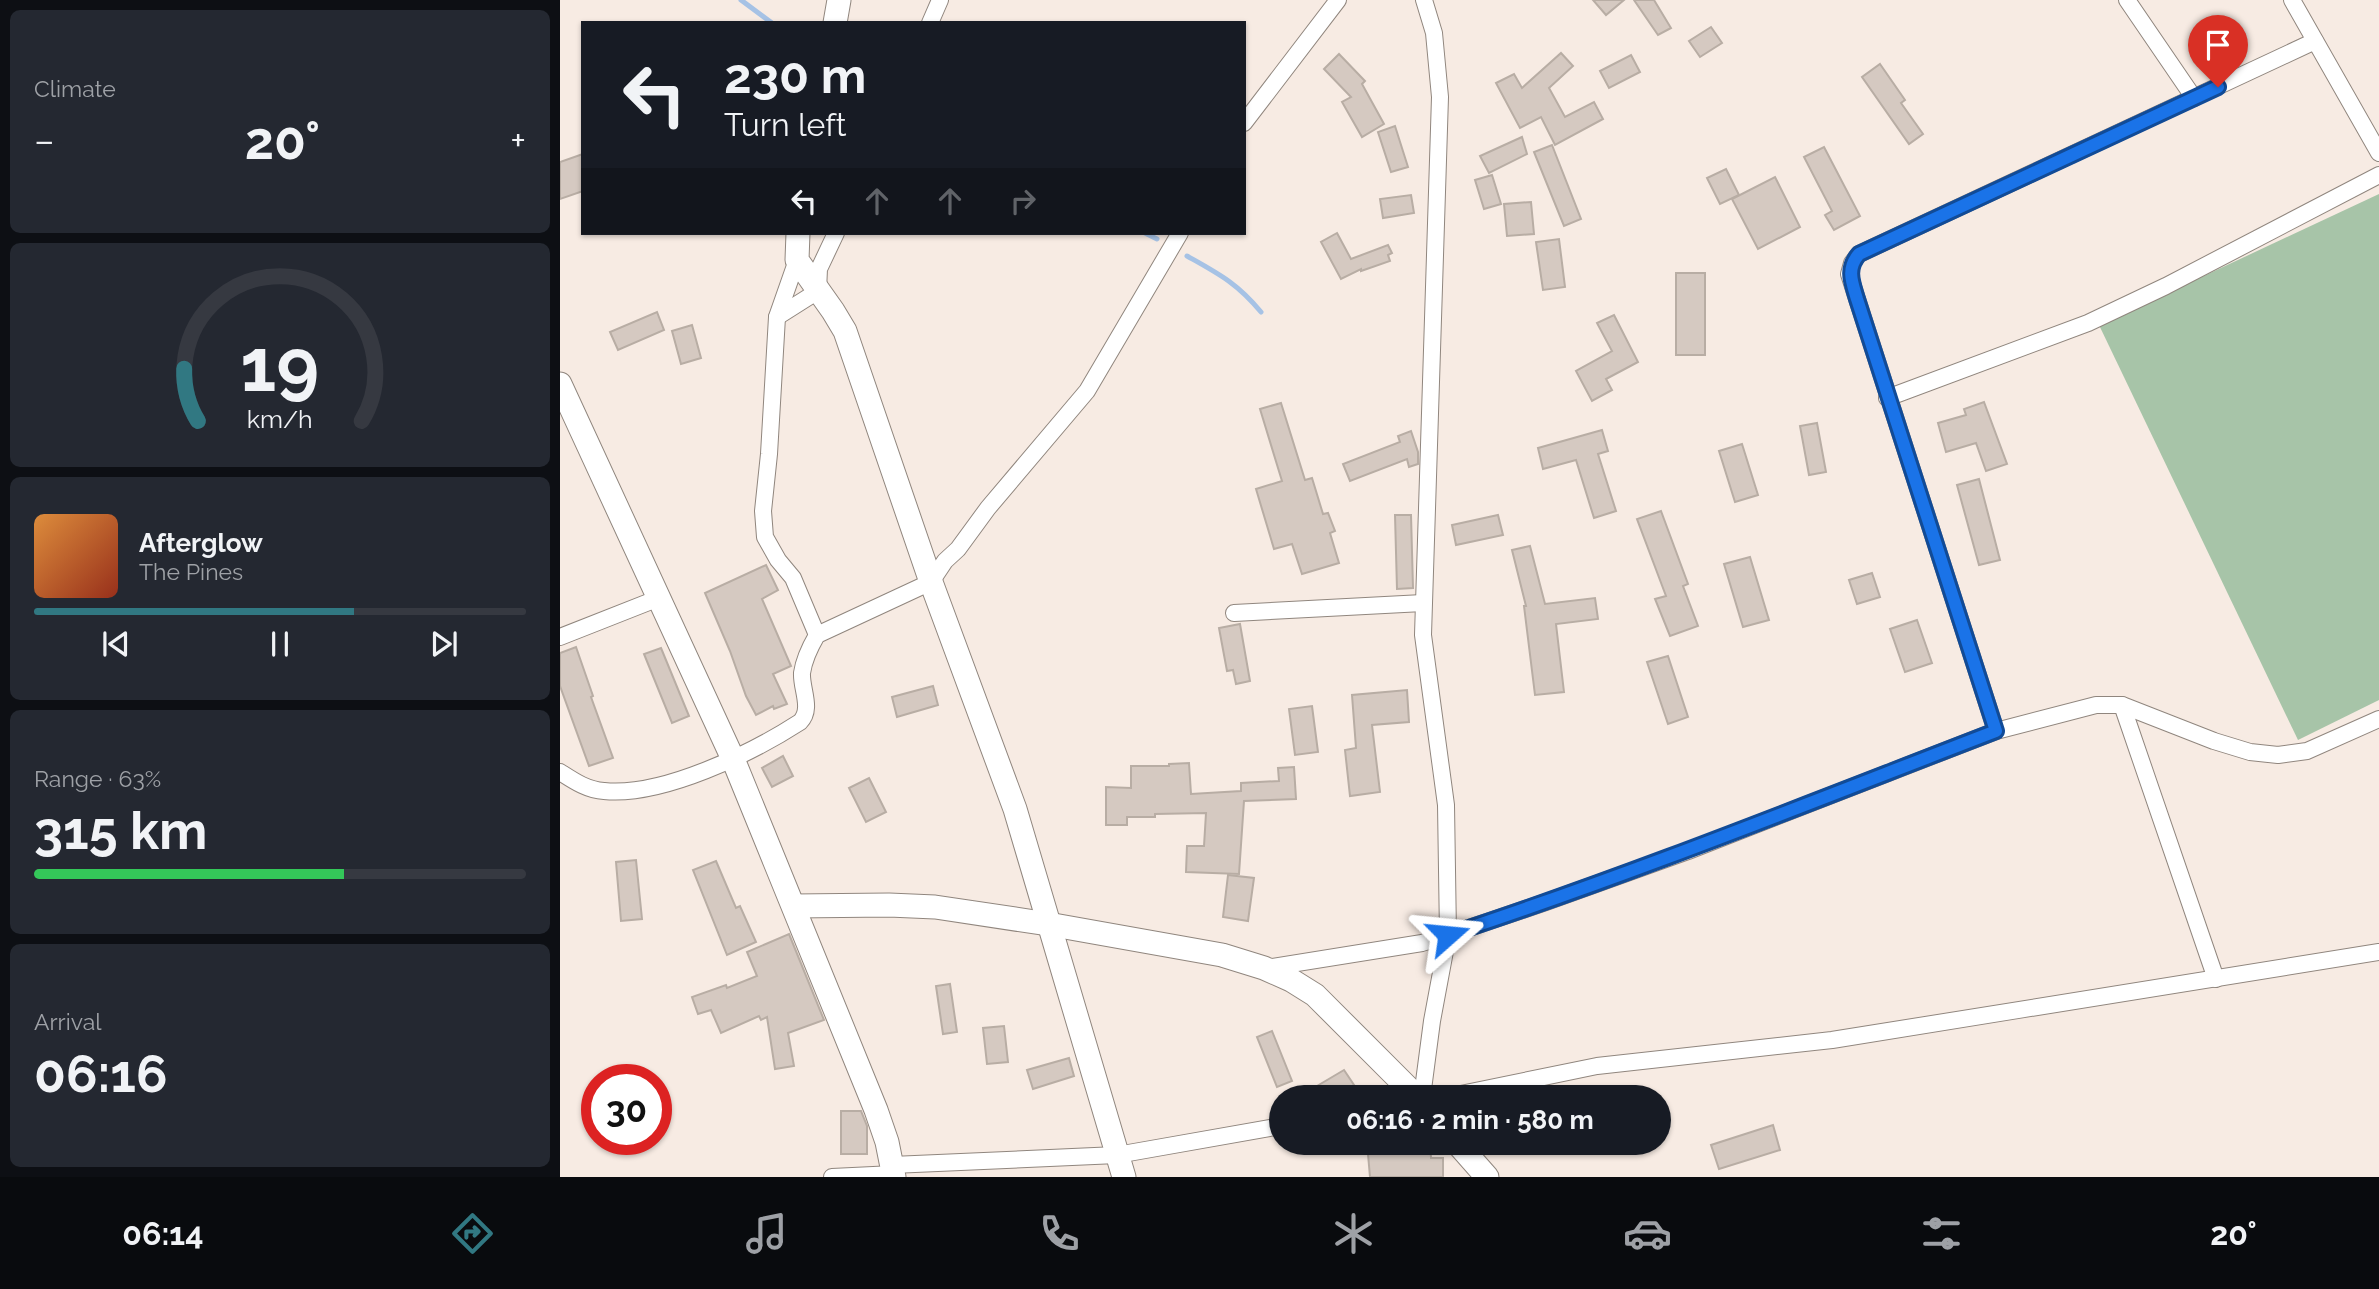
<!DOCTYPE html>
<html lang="en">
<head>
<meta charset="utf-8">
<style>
	body { margin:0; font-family:Raleway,sans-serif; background:#242831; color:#f1f3f6; height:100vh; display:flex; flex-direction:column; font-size:26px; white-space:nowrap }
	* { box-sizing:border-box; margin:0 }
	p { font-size:23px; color:#9ea1a6 }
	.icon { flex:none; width:38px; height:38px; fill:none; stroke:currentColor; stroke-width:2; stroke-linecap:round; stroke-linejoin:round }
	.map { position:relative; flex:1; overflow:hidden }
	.drawer { display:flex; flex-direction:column; gap:10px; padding:10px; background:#0d0f14; width:560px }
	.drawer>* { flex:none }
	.banner { position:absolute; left:21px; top:21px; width:665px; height:214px; border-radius:0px; box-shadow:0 2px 5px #0004; background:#171b24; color:#f1f3f6; overflow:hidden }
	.speed { position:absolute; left:21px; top:1064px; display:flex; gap:14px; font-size:35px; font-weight:700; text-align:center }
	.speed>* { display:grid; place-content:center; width:91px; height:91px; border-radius:50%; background:#171b24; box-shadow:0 2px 5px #0004; line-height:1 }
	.speed .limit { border:10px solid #d22; background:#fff; color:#111 }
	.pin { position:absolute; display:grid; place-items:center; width:60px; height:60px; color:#fff; margin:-72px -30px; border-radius:50% 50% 50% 0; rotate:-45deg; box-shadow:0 0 7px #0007 }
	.pin .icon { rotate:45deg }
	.me { position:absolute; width:77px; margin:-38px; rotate:72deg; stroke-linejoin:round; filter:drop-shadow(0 0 5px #0008) }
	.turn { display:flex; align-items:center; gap:24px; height:147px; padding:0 28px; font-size:32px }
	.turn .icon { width:91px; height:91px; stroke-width:2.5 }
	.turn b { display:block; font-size:49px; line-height:60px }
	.lanes { display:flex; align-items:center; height:66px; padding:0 28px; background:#0003; justify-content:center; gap:35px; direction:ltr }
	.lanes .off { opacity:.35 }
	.big { font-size:52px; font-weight:700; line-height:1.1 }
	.drawer .tile { flex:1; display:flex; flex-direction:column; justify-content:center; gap:10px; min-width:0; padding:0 24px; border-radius:10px; background:#242831 }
	.drawer .dial { align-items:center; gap:0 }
	.dial svg { height:182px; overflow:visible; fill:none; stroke:#363941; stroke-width:7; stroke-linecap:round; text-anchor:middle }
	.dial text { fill:#f1f3f6; stroke:none }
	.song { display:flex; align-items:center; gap:21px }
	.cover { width:84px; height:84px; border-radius:10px; background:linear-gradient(135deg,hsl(30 70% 55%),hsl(10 70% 35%)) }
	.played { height:7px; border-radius:4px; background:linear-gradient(90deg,#317882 65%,#363941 65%) }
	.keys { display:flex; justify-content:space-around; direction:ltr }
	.heat { display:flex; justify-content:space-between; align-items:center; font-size:38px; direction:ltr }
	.charge { height:10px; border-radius:5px; background:linear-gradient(90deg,#34c759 63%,#363941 0) }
	.trip { position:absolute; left:709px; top:1085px; width:402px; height:70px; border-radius:35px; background:#171b24; box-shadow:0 2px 5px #0004; font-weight:700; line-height:70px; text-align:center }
	.dock { display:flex; height:112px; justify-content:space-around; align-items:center; background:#090b0e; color:#9ea1a6 }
	.dock .icon { width:49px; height:49px }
	.dock .on { color:#317882 }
	.dock b { font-size:32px; color:#f1f3f6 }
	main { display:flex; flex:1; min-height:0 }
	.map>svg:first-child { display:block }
	.green { fill:#a7c4a8 }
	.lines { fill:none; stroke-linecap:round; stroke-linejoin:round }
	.stream { stroke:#a6c2e5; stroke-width:5 }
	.building { fill:#d5c9c1; stroke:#b8ada4; stroke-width:2 }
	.street-casing { stroke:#90867e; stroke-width:18 }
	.secondary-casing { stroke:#90867e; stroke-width:25 }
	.street { stroke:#fff; stroke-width:16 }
	.secondary { stroke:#fff; stroke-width:23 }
	.route-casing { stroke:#114b97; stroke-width:18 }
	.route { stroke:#1a73e8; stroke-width:12 }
</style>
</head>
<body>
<main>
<section class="drawer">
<div class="tile"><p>Climate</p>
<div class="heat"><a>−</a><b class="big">20°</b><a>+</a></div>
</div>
<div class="tile dial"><svg viewBox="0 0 100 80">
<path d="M14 69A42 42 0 1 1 86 69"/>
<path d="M14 69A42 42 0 0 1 8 46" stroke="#317882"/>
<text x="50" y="56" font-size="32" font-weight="700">19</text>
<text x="50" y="72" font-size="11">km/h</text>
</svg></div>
<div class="tile">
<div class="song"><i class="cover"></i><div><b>Afterglow</b><p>The Pines</p></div></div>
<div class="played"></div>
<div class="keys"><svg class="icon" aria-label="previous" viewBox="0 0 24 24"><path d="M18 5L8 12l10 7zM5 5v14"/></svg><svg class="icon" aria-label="pause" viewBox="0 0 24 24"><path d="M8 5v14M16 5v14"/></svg><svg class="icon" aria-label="next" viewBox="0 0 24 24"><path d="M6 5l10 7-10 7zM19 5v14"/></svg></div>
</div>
<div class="tile"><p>Range · 63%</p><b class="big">315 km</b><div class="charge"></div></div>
<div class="tile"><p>Arrival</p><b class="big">06:16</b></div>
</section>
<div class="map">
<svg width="1819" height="1177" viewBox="0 0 1819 1177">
	<rect width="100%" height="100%" fill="#f7ebe3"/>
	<path class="green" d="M1819 194V700L1738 740 1539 325Z"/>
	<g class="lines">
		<g class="stream">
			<path d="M181 0 212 23"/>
			<path d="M585 233 597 239"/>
			<path d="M627 256C659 274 677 283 701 312"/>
		</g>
	</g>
	<g class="building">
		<path d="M1033 0H1064L1046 15Z"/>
		<path d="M1074 0H1094L1111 28 1098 35Z"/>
		<path d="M1151 27 1162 43 1140 57 1129 41Z"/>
		<path d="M1001 53 1013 66 989 88 1005 117 1034 102 1043 119 995 145 981 117 960 128 936 83 954 74 962 88Z"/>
		<path d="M779 54 805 81 802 84 824 124 802 137 782 102 791 97 764 69Z"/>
		<path d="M1071 55 1080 72 1049 88 1040 71Z"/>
		<path d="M1320 64 1345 100 1341 103 1363 134 1349 144 1302 77Z"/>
		<path d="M835 126 848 167 831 172 818 132Z"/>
		<path d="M962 137 967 154 929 173 920 156Z"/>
		<path d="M992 145 1021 219 1004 226 974 152Z"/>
		<path d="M1264 147 1300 216 1274 230 1265 215 1272 211 1244 157Z"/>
		<path d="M23 154V191L0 199V162Z"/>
		<path d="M1166 169 1179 195 1160 204 1147 178Z"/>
		<path d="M932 175 941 204 924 209 915 180Z"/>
		<path d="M1215 177 1240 227 1198 249 1172 199Z"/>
		<path d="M851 195 854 213 823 218 820 199Z"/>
		<path d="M971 202 974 234 947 236 944 204Z"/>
		<path d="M777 233 791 259 828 245 832 253 828 255 830 261 801 271V269L781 279 761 242Z"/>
		<path d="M999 239 1005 287 983 290 976 242Z"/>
		<rect x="1116" y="273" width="29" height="82"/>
		<path d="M97 312 104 330 58 350 50 332Z"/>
		<path d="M1054 315 1078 362 1046 379 1052 390 1032 401 1016 371 1052 351 1037 323Z"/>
		<path d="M132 325 141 358 121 364 112 331Z"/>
		<path d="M1424 402 1447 464 1426 471 1416 443 1386 452 1378 423 1406 415 1404 409Z"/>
		<path d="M721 403 745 480 752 478 763 514 768 513 775 531 770 533 779 563 742 574 732 544 714 549 696 489 722 481 700 409Z"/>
		<path d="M1257 423 1266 472 1249 475 1240 426Z"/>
		<path d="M1042 430 1048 451 1038 454 1056 511 1034 518 1016 460 983 469 978 448Z"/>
		<path d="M851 431 858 452V464L849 467 847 459 790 481 783 464 840 442 838 436Z"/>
		<path d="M1182 444 1198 495 1175 502 1159 451Z"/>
		<path d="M1419 479 1440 560 1419 565 1397 485Z"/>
		<path d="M1101 511 1128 584 1123 586 1138 626 1110 636 1095 599 1106 596 1077 519Z"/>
		<path d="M835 515H851L853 588 837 589Z"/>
		<path d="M938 515 943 535 896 545 892 525Z"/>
		<path d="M970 546 985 604 1035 598 1038 619 996 624 1004 692 975 695 964 606H966L952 550Z"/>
		<path d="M1190 557 1209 620 1183 627 1164 564Z"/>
		<path d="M206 565 218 590 202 599 231 666 213 674 227 704 214 709 213 706 196 715 186 696 170 651 145 593Z"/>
		<path d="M1312 573 1320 597 1297 604 1289 580Z"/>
		<path d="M1357 620 1372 663 1345 672 1330 629Z"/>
		<path d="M680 624 690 681 676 684 673 670 667 671 659 628Z"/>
		<path d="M16 647 33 696 31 697 53 758 29 766 0 686V653Z"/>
		<path d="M101 648 129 716 112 723 84 654Z"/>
		<path d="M1108 656 1128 717 1108 724 1087 662Z"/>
		<path d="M373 686 378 705 337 717 332 697Z"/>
		<path d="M847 690 849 722 812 725 820 792 790 796 785 750 796 748 792 695Z"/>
		<path d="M752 706 758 752 735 755 729 709Z"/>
		<path d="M223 756 233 776 212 787 202 768Z"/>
		<path d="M629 763 631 794 681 791V783L719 781 718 768 734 767 736 799 684 801 679 874 626 872 627 846H644L646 813 595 814V817H567V825H546V787L571 788V766H609V764Z"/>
		<path d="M309 778 326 812 306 822 289 788Z"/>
		<path d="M76 860 82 919 61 921 56 862Z"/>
		<path d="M156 861 176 908 180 906 196 942 167 955 133 870Z"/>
		<path d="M668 875 694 878 688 921 663 917Z"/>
		<path d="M229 934 264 1020 228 1033 234 1066 215 1069 207 1017 201 1020 199 1016 161 1033 151 1010 138 1014 132 997 166 985 167 988 197 976 187 952Z"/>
		<path d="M390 984 397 1032 383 1034 376 986Z"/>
		<path d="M444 1026 448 1062 427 1064 423 1028Z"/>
		<path d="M712 1031 732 1081 717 1087 697 1037Z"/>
		<path d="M509 1058 514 1076 473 1089 467 1070Z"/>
		<path d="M784 1070 794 1085 773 1097H764L757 1086Z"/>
		<path d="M281 1111H301L307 1126V1154H281Z"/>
		<path d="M1213 1125 1220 1150 1159 1169 1151 1145Z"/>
		<path d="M846 1143H870L871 1158H883V1177H810L808 1154 846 1152Z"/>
	</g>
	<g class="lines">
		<defs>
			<g id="street">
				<path d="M1567 0 1634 98"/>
				<path d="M1732 0 1819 153"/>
				<path d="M370 23 380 0"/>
				<path d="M684 123 778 0"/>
				<path d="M237 260 217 317 209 454 203 511 205 537 218 560 233 578 257 635"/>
				<path d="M217 317 258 291 259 269 276 233"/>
				<path d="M1327 398 1528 323 1606 286 1819 175"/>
				<path d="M674 613 863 603"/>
				<path d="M0 637 99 598"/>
				<path d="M1562 705 1656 979"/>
				<path d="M1436 731 1289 274 1292 263 1299 254 1755 41"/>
				<path d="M0 772C14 781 27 790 44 791 102 797 192 753 240 722 253 709 241 689 242 673 244 659 250 647 257 635L371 582 385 561 398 549 428 508 527 391 620 233"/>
				<path d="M706 968 862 943 888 935 986 902 1128 851 1436 731 1536 705H1562L1654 741 1690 752 1718 755 1747 751 1819 719"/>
				<path d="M862 1097 872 1021 888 935 886 805 863 635 880 97 874 33 864 0"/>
				<path d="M886 1097 1037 1066 1272 1040 1819 952"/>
				<path d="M332 1165 557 1155 721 1126"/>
				<path d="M272 1177 334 1174"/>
			</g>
			<g id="secondary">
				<path d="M275 23 279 0"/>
				<path d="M238 233 237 260 273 311 285 331 371 582 455 809 564 1177"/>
				<path d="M0 384 173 759 316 1110 327 1142 334 1177"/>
				<path d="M234 906 329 905 375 907 488 924 662 955 704 968 731 980 755 995 857 1097"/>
				<path d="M897 1143 927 1177"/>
			</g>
		</defs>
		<use href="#street" class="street-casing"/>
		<use href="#secondary" class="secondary-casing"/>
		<use href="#street" class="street"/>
		<use href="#secondary" class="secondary"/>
	</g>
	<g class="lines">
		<defs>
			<path id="route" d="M888 935C1073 874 1254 801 1436 731L1297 299C1292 282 1286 269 1299 254L1658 87"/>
		</defs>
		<use href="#route" class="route-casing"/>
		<use href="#route" class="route"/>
	</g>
</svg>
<div class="speed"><div class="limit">30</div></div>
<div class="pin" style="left:1658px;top:87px;background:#d93025"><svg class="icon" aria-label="arrive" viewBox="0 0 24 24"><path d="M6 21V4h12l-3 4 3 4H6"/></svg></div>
<svg class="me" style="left:888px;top:935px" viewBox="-20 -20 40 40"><path d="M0-17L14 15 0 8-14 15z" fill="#1a73e8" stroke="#fff" stroke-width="4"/></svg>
<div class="trip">06:16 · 2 min · 580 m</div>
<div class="banner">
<div class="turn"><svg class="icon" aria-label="left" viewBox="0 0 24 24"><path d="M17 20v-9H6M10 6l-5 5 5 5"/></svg><div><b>230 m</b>Turn left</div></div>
<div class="lanes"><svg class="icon" aria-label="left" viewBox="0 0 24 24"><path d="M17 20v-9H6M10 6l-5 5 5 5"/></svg><svg class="icon off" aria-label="ahead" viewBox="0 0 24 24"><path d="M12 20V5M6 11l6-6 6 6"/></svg><svg class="icon off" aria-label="ahead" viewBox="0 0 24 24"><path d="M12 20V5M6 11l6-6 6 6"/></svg><svg class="icon off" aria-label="right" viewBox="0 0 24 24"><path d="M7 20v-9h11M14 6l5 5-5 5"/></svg></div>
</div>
</div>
</main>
<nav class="dock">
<b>06:14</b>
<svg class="icon on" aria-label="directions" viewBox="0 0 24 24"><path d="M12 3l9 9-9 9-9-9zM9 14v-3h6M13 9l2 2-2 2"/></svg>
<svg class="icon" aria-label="music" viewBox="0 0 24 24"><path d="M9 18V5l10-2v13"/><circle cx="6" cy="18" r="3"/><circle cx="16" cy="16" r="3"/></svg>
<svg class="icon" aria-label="phone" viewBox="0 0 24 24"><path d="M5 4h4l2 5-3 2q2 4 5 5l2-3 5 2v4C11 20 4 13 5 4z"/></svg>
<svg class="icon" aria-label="climate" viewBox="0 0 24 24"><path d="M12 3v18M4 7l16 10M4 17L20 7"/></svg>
<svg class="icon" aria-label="car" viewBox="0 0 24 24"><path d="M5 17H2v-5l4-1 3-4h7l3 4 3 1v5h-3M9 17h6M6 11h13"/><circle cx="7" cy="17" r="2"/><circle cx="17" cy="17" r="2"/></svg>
<svg class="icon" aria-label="filters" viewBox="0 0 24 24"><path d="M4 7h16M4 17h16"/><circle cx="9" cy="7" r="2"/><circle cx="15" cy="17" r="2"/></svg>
<b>20°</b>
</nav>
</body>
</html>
